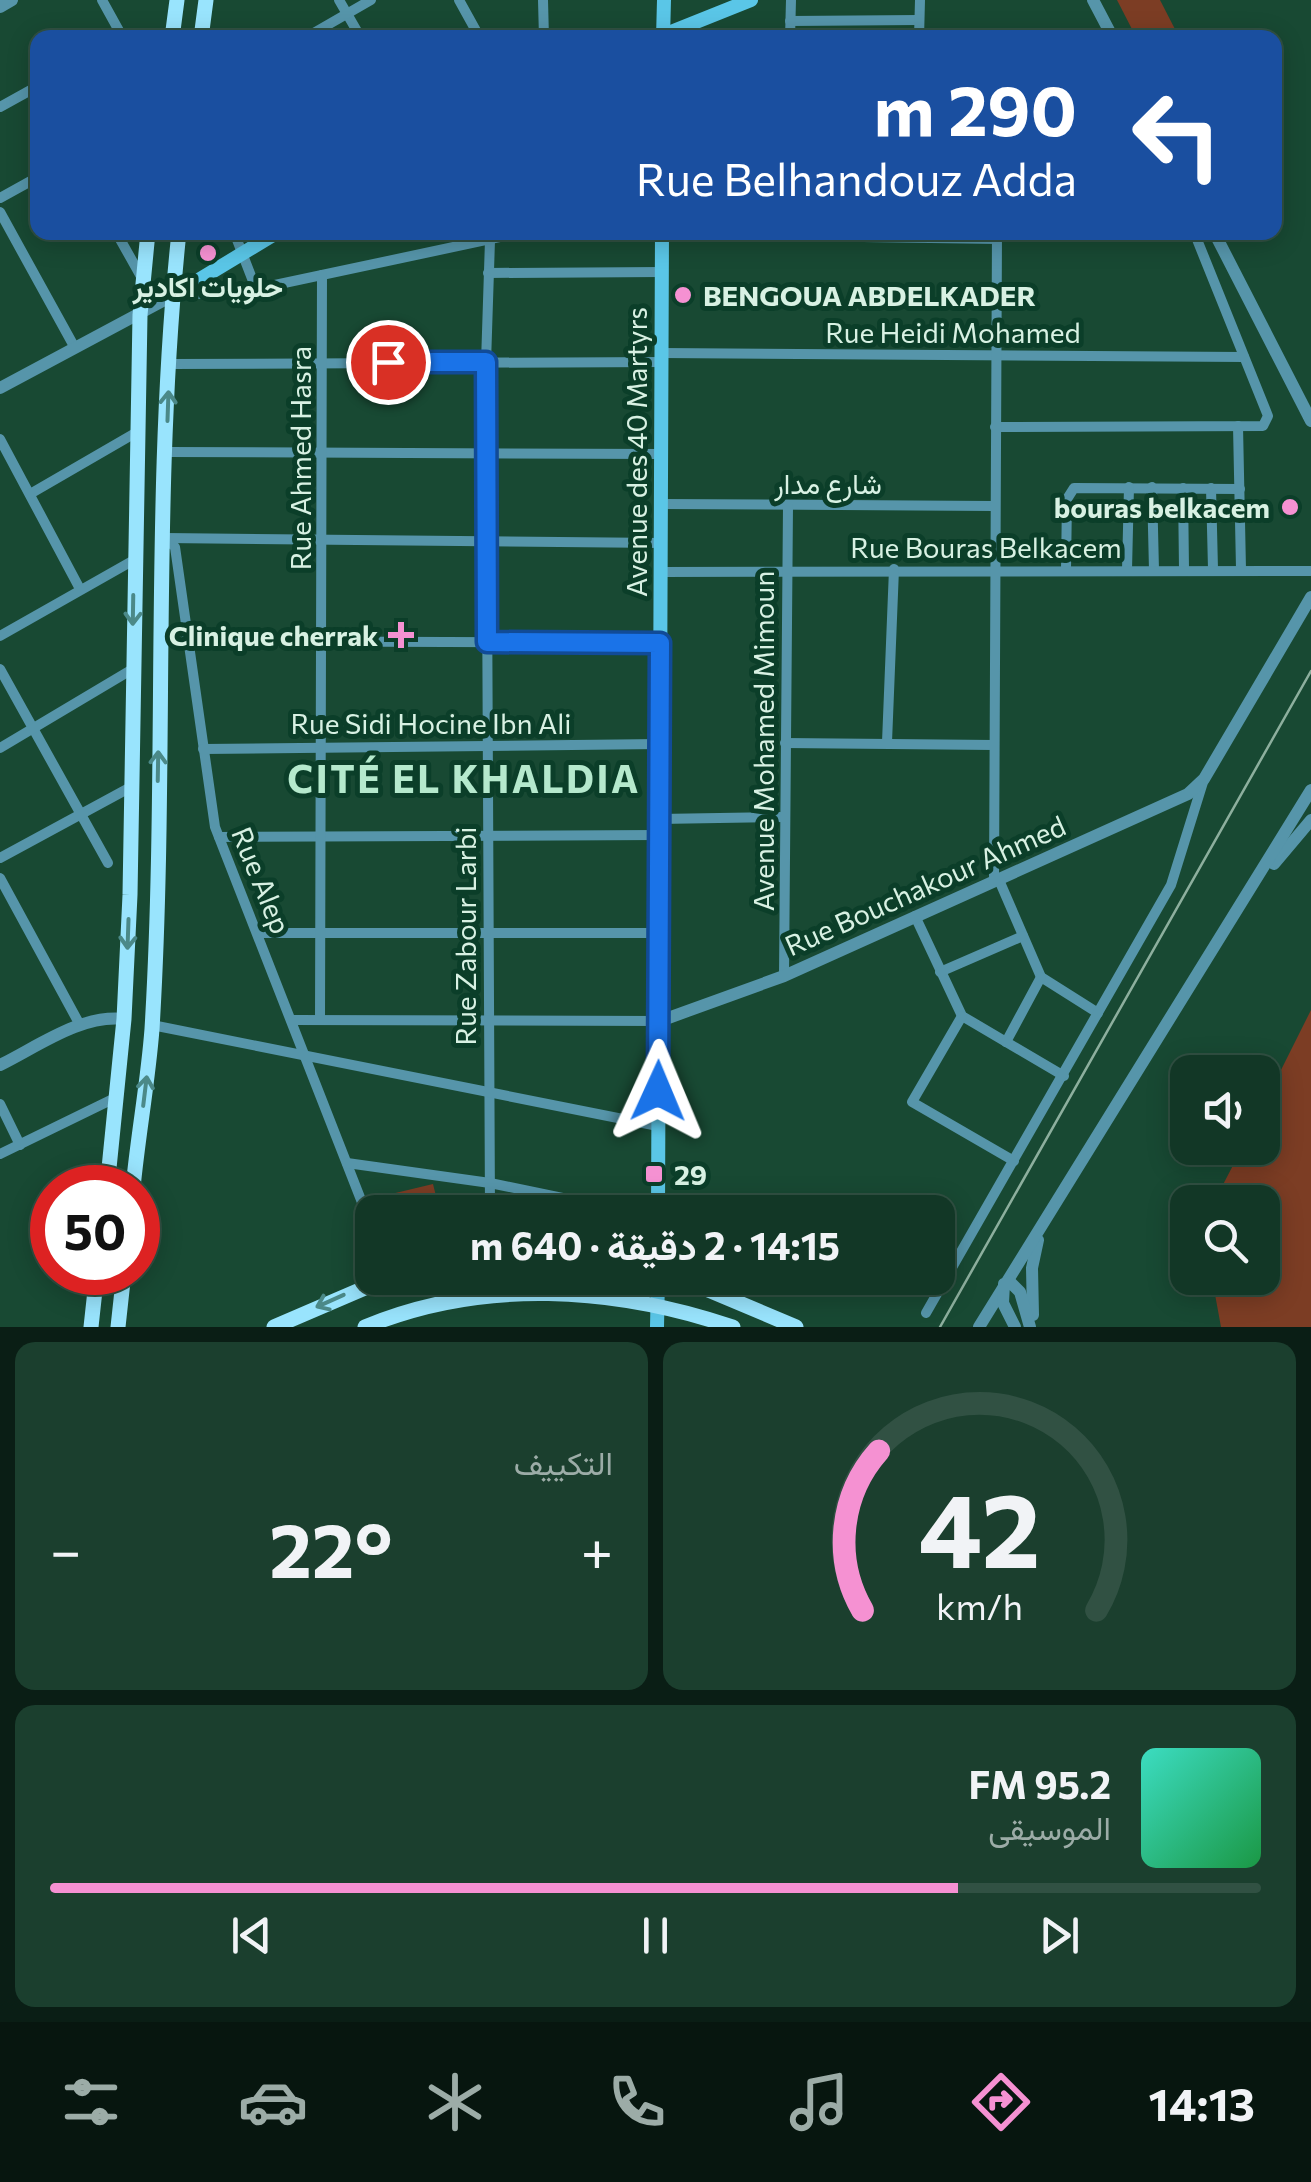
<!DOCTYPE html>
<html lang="ar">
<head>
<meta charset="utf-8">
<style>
	body { margin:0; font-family:Commissioner,Vazirmatn,sans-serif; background:#1b3f2e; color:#f1f3f6; direction:rtl; height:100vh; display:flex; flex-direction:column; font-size:38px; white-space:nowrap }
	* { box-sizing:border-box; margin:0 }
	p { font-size:32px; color:#9caca7 }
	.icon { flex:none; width:55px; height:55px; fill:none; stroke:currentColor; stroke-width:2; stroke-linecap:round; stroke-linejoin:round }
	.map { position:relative; height:1327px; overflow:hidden; direction:ltr }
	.panel { display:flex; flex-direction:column; gap:15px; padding:15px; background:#0a1e15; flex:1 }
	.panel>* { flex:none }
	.top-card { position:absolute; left:30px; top:30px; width:1252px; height:210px; border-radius:20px; box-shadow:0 5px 25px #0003,0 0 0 2px #315143; direction:rtl; background:#1a4fa0; color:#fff; overflow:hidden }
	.controls { position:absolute; left:1170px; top:1055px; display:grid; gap:20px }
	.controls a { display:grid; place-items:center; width:110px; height:110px; border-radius:20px; background:#123726; box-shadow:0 5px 25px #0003,0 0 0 2px #315143; font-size:50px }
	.speed { position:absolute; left:30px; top:1165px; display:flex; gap:20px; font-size:50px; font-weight:700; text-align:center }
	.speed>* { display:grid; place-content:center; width:130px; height:130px; border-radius:50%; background:#123726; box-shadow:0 5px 25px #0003,0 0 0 2px #315143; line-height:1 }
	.speed .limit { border:15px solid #d22; background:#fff; color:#111 }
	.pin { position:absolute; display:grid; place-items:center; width:85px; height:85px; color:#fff; margin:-42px; border:5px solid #fff; border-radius:50%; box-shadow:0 2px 10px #0007 }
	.me { position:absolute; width:110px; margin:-55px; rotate:1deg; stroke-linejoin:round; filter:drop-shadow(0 0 8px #0008) }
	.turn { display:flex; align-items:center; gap:35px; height:210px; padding:0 40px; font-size:45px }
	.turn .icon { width:130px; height:130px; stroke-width:2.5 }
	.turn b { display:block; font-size:70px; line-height:85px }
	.big { font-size:75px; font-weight:700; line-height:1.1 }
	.panel .widget { flex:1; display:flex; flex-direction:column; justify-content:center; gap:15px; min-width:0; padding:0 35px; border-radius:20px; background:#1b3f2e }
	.panel .dial { align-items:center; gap:0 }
	.dial svg { height:260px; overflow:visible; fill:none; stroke:#315143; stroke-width:7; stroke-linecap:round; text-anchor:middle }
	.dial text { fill:#f1f3f6; stroke:none }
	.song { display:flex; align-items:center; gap:30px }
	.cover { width:120px; height:120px; border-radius:15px; background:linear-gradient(135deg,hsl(170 70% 55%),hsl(140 70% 35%)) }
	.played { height:10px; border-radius:5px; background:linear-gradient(90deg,#f591d2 75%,#315143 75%) }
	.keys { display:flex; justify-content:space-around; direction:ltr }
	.heat { display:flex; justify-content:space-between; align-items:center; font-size:55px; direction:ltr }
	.panel .tiles { flex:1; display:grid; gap:15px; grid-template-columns:1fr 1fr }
	.widget:last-child { grid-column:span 2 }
	.trip { position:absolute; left:355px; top:1195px; width:600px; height:100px; border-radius:20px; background:#123726; box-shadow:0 5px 25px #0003,0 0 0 2px #315143; font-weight:700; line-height:100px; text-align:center; direction:rtl }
	.tab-bar { display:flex; height:160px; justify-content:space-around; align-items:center; background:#07160f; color:#9caca7 }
	.tab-bar .icon { width:70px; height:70px }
	.tab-bar .on { color:#f591d2 }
	.tab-bar b { font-size:45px; color:#f1f3f6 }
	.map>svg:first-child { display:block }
	.green { fill:#7c3d24 }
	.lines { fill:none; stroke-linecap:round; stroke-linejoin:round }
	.minor { stroke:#5695aa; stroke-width:10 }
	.tertiary { stroke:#5695aa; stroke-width:12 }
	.secondary { stroke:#5ac6e7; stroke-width:14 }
	.primary { stroke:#99e4fd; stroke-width:15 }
	.rail { stroke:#8daf9e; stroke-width:2.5 }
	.oneway { stroke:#4b8988 }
	.route-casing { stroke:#114b97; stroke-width:25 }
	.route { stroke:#1a73e8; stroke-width:18 }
	.poi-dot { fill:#f591d2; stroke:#0b3e29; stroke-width:4 }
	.labels { text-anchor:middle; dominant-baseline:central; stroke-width:10; stroke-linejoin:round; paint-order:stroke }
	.poi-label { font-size:28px; font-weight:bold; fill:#d8f1e3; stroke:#0b3e29; text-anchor:start }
	.street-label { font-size:28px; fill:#d8f1e3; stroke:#0b3e29 }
	.district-label { font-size:38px; font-weight:bold; letter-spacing:2.5px; fill:#b5e9cd; stroke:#0b3e29 }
</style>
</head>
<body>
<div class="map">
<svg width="1311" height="1327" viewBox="0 0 1311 1327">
	<rect width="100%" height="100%" fill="#184933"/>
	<g class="green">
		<path d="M1117 0H1160L1179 37H1136Z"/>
		<path d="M1311 1010V1327H1221L1212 1278H1262V1202H1214L1242 1148H1262L1263 1106Z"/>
		<path d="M433 1184 440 1212H391L387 1195Z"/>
	</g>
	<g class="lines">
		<g class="minor">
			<path d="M102 0 123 38"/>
			<path d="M339 0 361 38"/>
			<path d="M459 0 480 38"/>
			<path d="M543 0 544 38"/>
			<path d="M790 21 919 20"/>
			<path d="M305 38 371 0"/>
			<path d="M790 38 791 0"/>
			<path d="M919 38 920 0"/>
			<path d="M0 107 38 86"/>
			<path d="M0 198 38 177"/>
			<path d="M0 212 75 348"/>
			<path d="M116 232 143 280"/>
			<path d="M234 232 256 289"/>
			<path d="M662 234 997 239"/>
			<path d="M490 240 486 363 490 1212"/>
			<path d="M488 273 662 272"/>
			<path d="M173 296 256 289 524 232"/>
			<path d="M662 353 1244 357"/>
			<path d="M170 364 662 362"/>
			<path d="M1238 426 1241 569"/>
			<path d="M995 427 1263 426 1268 416 1196 237"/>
			<path d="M0 439 80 589"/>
			<path d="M166 452 661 454"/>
			<path d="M1152 487 1154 570"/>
			<path d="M1183 488 1184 569"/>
			<path d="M1211 488 1213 569"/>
			<path d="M30 494 137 432"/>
			<path d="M661 504 994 506"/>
			<path d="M164 538 175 547 215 827 372 1228"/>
			<path d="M165 538 662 543"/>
			<path d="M1066 569 1067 499 1074 488 1240 489"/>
			<path d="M1127 570 1129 487"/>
			<path d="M661 572 1311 571"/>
			<path d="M0 636 134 560"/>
			<path d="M185 641 660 643"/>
			<path d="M0 669 108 863"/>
			<path d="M887 742 894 569"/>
			<path d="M785 743 994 745"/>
			<path d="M0 748 131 670"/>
			<path d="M203 749 659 744"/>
			<path d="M659 819 785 817"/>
			<path d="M219 837 659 835"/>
			<path d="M0 858 131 787"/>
			<path d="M0 878 80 1025"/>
			<path d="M999 880 1041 977 1098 1013"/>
			<path d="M994 882 997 232"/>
			<path d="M915 916 962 1016 1064 1076"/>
			<path d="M259 933H660"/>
			<path d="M940 972 1023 936"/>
			<path d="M784 976 788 506"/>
			<path d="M962 1016 912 1102 1014 1161"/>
			<path d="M320 1019 322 275"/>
			<path d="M293 1020 660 1021"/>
			<path d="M152 1025 658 1126"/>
			<path d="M1006 1042 1041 977"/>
			<path d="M0 1104 20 1145"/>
			<path d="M0 1154 117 1097"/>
			<path d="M347 1163 490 1183 630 1212"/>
			<path d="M492 1278V1294"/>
			<path d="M926 1313 1171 885 1204 779"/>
		</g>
		<g class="tertiary">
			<path d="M1093 0 1113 38"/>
			<path d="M0 7 12 0"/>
			<path d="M1214 232 1311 421"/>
			<path d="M0 388 172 296"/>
			<path d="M1274 864 1311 820"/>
			<path d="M660 1021 784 976 1188 794 1204 779 1311 597"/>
			<path d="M0 1065C37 1047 81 1014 124 1019"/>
			<path d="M1033 1315 1032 1268 1038 1240"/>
			<path d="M979 1327 1311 790"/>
			<path d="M1015 1327 1003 1303 1004 1284 1010 1282 1020 1292 1030 1327"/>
		</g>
		<g class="secondary">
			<path d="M656 38 751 0"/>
			<path d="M663 38 664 0"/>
			<path d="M172 296 278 232"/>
			<path d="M658 1212 662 232"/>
			<path d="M657 1327 658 1278"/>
		</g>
		<g class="primary">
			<path d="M172 38 177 0"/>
			<path d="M201 38 206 0"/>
			<path d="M107 1188 124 1019 130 895 140 315 148 232"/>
			<path d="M133 1188C138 1135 148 1082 152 1029 168 764 151 497 179 232"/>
			<path d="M680 1278 796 1327"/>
			<path d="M91 1327 97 1272"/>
			<path d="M118 1327 124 1272"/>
			<path d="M274 1327 388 1278"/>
			<path d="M365 1327C483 1278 614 1287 733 1327"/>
		</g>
		<path class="rail" d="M940 1327 1311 671"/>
	</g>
	<defs><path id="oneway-shaft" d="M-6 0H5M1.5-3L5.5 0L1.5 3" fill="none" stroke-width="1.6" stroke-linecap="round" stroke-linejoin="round" transform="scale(2.5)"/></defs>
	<g class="oneway">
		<use href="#oneway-shaft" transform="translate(168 406) rotate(-88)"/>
		<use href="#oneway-shaft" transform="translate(133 610) rotate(91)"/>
		<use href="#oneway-shaft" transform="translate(158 766) rotate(-89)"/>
		<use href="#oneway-shaft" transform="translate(128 934) rotate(92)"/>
		<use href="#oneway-shaft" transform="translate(145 1091) rotate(-83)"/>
		<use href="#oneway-shaft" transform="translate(330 1301) rotate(156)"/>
	</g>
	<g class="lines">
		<defs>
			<path id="route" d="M388 362H486L487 642 660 643 658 1091"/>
		</defs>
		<use href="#route" class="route-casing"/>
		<use href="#route" class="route"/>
	</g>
	<g class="poi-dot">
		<circle cx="208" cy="253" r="10"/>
		<circle cx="683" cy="295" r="10"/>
		<circle cx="1290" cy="507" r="10"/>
		<path d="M396 620h10v10h10v10h-10v10h-10v-10h-10v-10h10z"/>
		<rect x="644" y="1164" width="20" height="20" rx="5"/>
	</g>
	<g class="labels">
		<g class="poi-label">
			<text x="208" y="286" text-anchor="middle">حلويات اكادير</text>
			<text x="703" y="295">BENGOUA ABDELKADER</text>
			<text x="1270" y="507" text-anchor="end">bouras belkacem</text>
			<text x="378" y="635" text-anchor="end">Clinique cherrak</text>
			<text x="674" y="1174">29</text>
		</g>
		<g class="street-label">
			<text x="953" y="332">Rue Heidi Mohamed</text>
			<text transform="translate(636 452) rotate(-90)">Avenue des 40 Martyrs</text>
			<text transform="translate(300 458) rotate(-90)">Rue Ahmed Hasra</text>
			<text x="828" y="483">شارع مدار</text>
			<text x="986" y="547">Rue Bouras Belkacem</text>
			<text x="431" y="723">Rue Sidi Hocine Ibn Ali</text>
			<text transform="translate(763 741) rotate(-90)">Avenue Mohamed Mimoun</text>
			<text transform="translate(262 880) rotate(68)">Rue Alep</text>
			<text transform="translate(925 885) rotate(-24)">Rue Bouchakour Ahmed</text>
			<text transform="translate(465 936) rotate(-90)">Rue Zabour Larbi</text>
		</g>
		<g class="district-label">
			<text x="464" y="777">CITÉ EL KHALDIA</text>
		</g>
	</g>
</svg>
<div class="controls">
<a><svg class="icon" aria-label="sound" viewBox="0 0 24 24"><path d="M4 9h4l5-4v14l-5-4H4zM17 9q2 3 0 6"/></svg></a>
<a><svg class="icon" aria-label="search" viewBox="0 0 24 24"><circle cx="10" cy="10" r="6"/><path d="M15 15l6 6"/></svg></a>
</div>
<div class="speed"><div class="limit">50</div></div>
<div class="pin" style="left:388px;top:362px;background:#d93025"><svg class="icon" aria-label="arrive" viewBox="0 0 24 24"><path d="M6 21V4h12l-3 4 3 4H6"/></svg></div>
<svg class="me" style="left:658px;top:1091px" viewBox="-20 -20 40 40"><path d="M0-17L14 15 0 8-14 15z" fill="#1a73e8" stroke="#fff" stroke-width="4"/></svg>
<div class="trip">14:15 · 2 دقيقة · 640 m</div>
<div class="top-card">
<div class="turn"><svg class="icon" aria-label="left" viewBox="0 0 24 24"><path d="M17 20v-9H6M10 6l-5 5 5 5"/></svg><div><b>290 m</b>Rue Belhandouz Adda</div></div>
</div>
</div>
<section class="panel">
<div class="tiles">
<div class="widget dial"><svg viewBox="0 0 100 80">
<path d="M14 69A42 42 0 1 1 86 69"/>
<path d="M14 69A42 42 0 0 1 19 20" stroke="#f591d2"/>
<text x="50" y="56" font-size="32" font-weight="700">42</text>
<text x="50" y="72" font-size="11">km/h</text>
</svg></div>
<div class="widget"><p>التكييف</p>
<div class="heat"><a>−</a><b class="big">22°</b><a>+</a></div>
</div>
<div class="widget">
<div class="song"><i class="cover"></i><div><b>95.2 FM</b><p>الموسيقى</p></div></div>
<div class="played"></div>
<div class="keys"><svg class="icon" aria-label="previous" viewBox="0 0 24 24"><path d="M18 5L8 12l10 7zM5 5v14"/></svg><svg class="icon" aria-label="pause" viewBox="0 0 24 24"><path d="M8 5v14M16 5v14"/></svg><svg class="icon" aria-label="next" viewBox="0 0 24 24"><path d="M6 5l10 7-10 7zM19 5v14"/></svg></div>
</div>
</div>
</section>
<nav class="tab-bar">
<b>14:13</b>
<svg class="icon on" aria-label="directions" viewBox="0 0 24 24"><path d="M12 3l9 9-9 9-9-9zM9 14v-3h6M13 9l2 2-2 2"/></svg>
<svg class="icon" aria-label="music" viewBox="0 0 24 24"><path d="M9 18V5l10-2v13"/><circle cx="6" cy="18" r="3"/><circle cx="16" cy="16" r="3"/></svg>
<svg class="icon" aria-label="phone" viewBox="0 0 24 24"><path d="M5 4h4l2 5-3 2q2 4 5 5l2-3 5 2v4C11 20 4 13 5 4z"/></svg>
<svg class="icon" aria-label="climate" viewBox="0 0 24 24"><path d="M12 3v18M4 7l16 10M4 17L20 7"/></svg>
<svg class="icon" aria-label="car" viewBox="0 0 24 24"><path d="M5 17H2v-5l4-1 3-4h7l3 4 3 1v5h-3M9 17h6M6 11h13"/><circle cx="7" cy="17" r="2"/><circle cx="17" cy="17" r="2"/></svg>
<svg class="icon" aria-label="filters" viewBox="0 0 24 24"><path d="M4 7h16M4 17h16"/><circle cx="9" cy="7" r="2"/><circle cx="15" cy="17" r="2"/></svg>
</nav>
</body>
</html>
